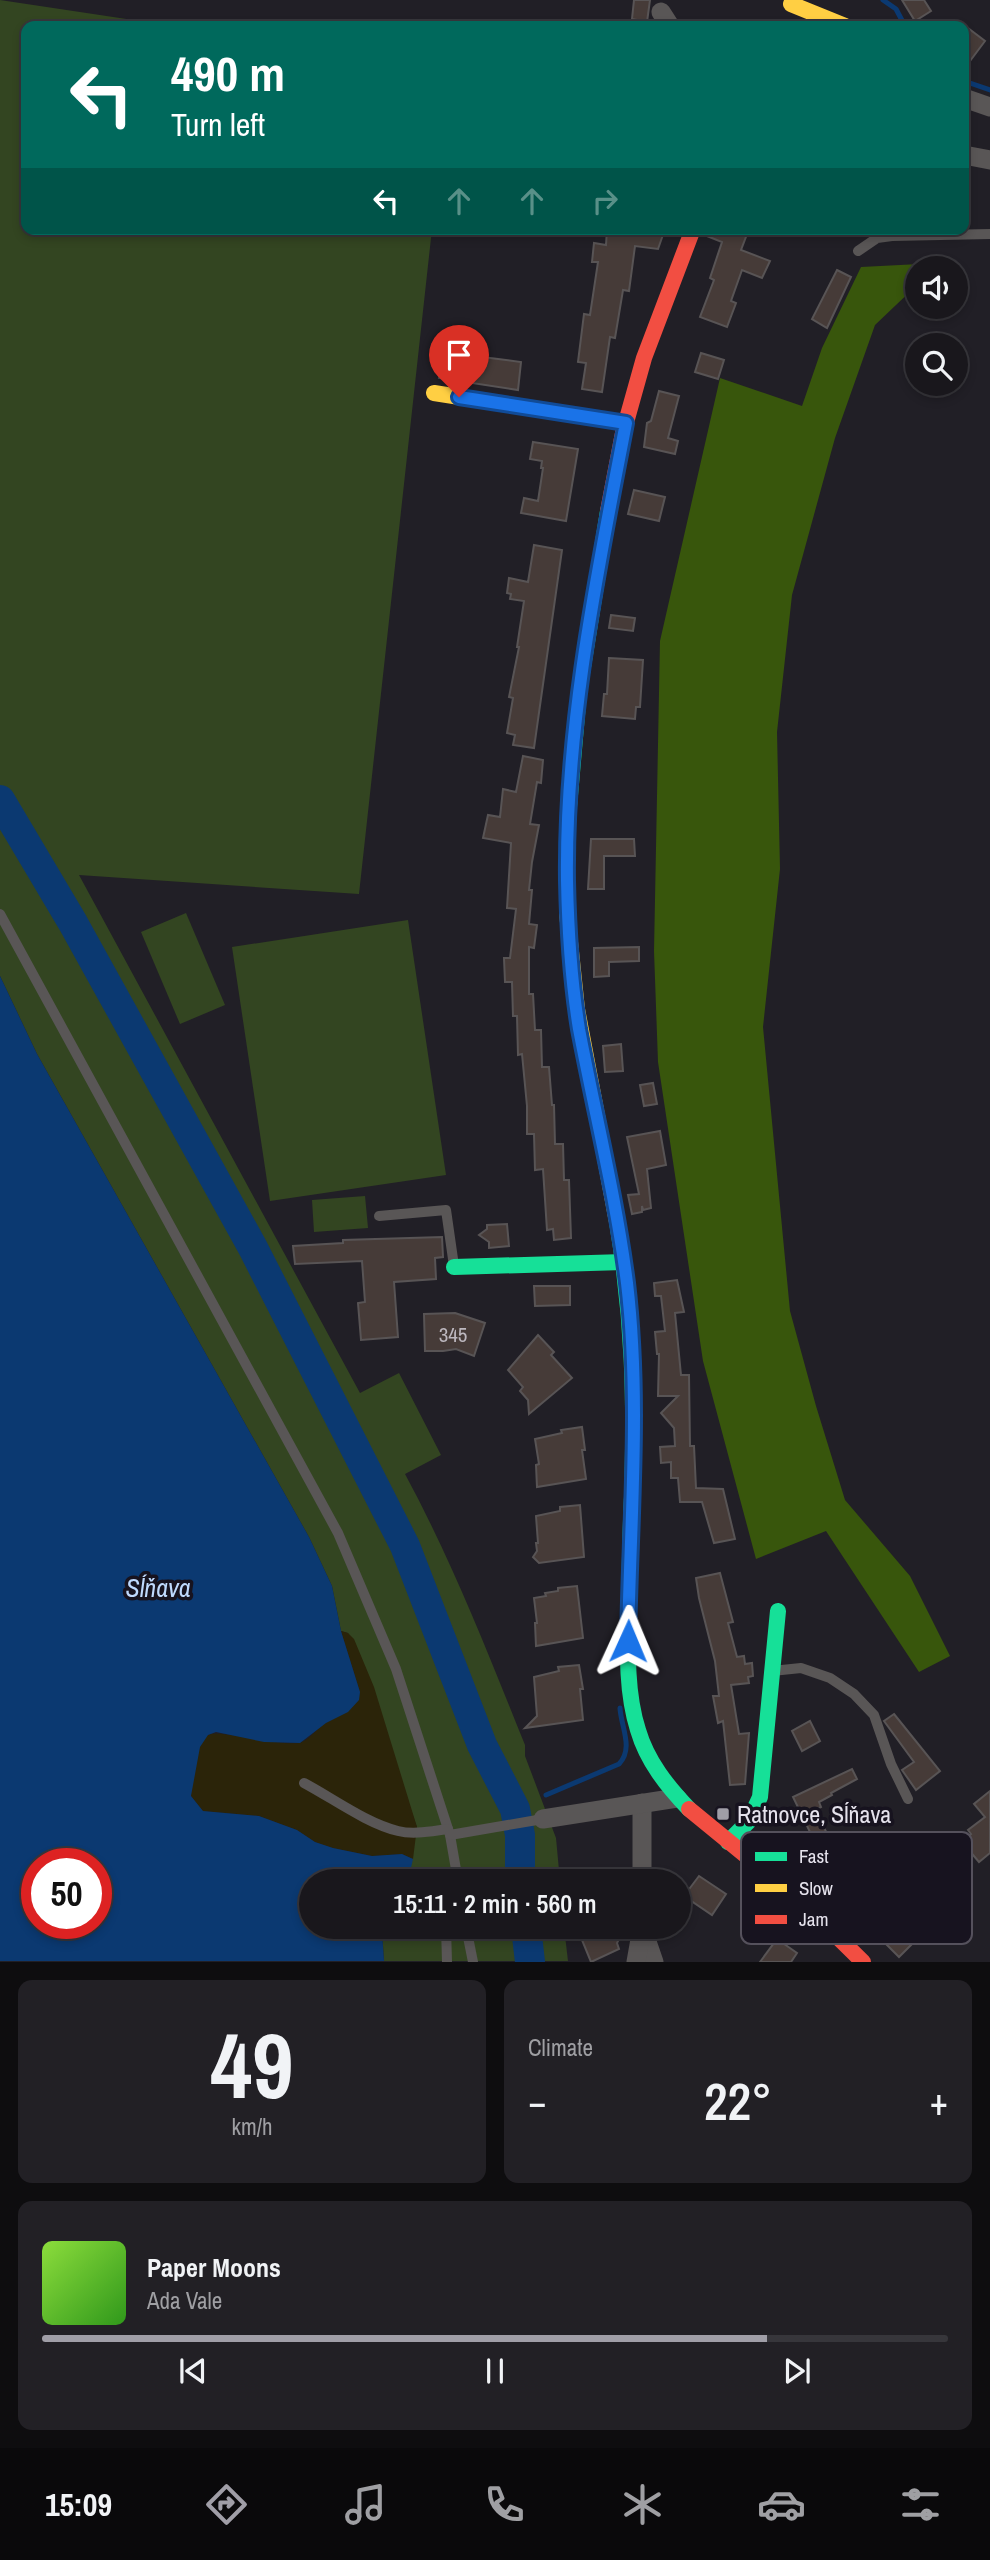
<!DOCTYPE html>
<html lang="en">
<head>
<meta charset="utf-8">
<style>
	body { margin:0; font-family:"Archivo Narrow",sans-serif; background:#222025; color:#f1f3f6; height:100vh; display:flex; flex-direction:column; font-size:26px; white-space:nowrap }
	* { box-sizing:border-box; margin:0 }
	p { font-size:23px; color:#9f9fa3 }
	.icon { flex:none; width:38px; height:38px; fill:none; stroke:currentColor; stroke-width:2; stroke-linecap:round; stroke-linejoin:round }
	.map { position:relative; height:1962px; overflow:hidden }
	.panel { display:flex; flex-direction:column; gap:18px; padding:18px; background:#0e0d0f; flex:1 }
	.panel>* { flex:none }
	.banner { position:absolute; left:21px; top:21px; width:948px; height:214px; border-radius:14px; box-shadow:0 4px 10px #0003,0 0 0 2px #37363b; background:#00695c; color:#fff; overflow:hidden }
	.buttons { position:absolute; left:905px; top:256px; display:grid; gap:14px }
	.buttons a { display:grid; place-items:center; width:63px; height:63px; border-radius:50%; background:#19171c; box-shadow:0 4px 10px #0003,0 0 0 2px #37363b; font-size:35px }
	.speed { position:absolute; left:21px; top:1848px; display:flex; gap:14px; font-size:35px; font-weight:700; text-align:center }
	.speed>* { display:grid; place-content:center; width:91px; height:91px; border-radius:50%; background:#19171c; box-shadow:0 4px 10px #0003,0 0 0 2px #37363b; line-height:1 }
	.speed .limit { border:10px solid #d22; background:#fff; color:#111 }
	.pin { position:absolute; display:grid; place-items:center; width:60px; height:60px; color:#fff; margin:-72px -30px; border-radius:50% 50% 50% 0; rotate:-45deg; box-shadow:0 0 7px #0007 }
	.pin .icon { rotate:45deg }
	.me { position:absolute; width:77px; margin:-38px; rotate:1deg; stroke-linejoin:round; filter:drop-shadow(0 0 5px #0008) }
	.turn { display:flex; align-items:center; gap:24px; height:147px; padding:0 35px; font-size:32px }
	.turn .icon { width:91px; height:91px; stroke-width:2.5 }
	.turn b { display:block; font-size:49px; line-height:60px }
	.lanes { display:flex; align-items:center; height:66px; padding:0 35px; background:#0003; justify-content:center; gap:35px; direction:ltr }
	.lanes .off { opacity:.35 }
	.big { font-size:52px; font-weight:600; line-height:1.1 }
	.panel .widget { flex:1; display:flex; flex-direction:column; justify-content:center; gap:10px; min-width:0; padding:0 24px; border-radius:14px; background:#222025 }
	.panel .dial { align-items:center; gap:0 }
	.dial b { font-size:91px; line-height:1 }
	.song { display:flex; align-items:center; gap:21px }
	.cover { width:84px; height:84px; border-radius:10px; background:linear-gradient(135deg,hsl(90 70% 55%),hsl(110 70% 35%)) }
	.played { height:7px; border-radius:4px; background:linear-gradient(90deg,#a09ea7 80%,#37363b 80%) }
	.keys { display:flex; justify-content:space-around; direction:ltr }
	.heat { display:flex; justify-content:space-between; align-items:center; font-size:38px; direction:ltr }
	.panel .tiles { flex:1; display:grid; gap:18px; grid-template-columns:1fr 1fr }
	.widget:last-child { grid-column:span 2 }
	.trip { position:absolute; left:299px; top:1869px; width:392px; height:70px; border-radius:35px; background:#19171c; box-shadow:0 4px 10px #0003,0 0 0 2px #37363b; font-weight:600; line-height:70px; text-align:center }
	.dock { display:flex; height:112px; justify-content:space-around; align-items:center; background:#0a090b; color:#9f9fa3 }
	.dock .icon { width:49px; height:49px }
	.dock .active { color:#a09ea7 }
	.dock b { font-size:32px; color:#f1f3f6 }
	.map>svg:first-child { display:block }
	.green { fill:#334521 }
	.forest { fill:#38560c }
	.sand { fill:#2b2409 }
	.water { fill:#0b3971; fill-rule:evenodd }
	.lines { fill:none; stroke-linecap:round; stroke-linejoin:round }
	.stream { stroke:#0b3971; stroke-width:5 }
	.river { stroke:#0b3971; stroke-width:30 }
	.building { fill:#463b38; stroke:#585455; stroke-width:2 }
	.lane { stroke:#595656; stroke-width:10 }
	.street { stroke:#595656; stroke-width:19 }
	.fast { stroke:#16e098; stroke-width:16 }
	.slow { stroke:#ffcf43; stroke-width:16 }
	.jam { stroke:#f24e42; stroke-width:16 }
	.route-casing { stroke:#114b97; stroke-width:18 }
	.route { stroke:#1a73e8; stroke-width:12 }
	.poi-dot { fill:#a09ea7; stroke:#17131f; stroke-width:2.5 }
	.labels { text-anchor:middle; dominant-baseline:central; stroke-width:7; stroke-linejoin:round; paint-order:stroke }
	.number-label { font-size:21px; fill:#bdb8bf }
	.poi-label { font-size:24px; fill:#e5e2ec; stroke:#17131f; text-anchor:start }
	.water-label { font-size:26px; font-style:italic; fill:#bfdafe; stroke:#17131f }
	.key { fill:#17131f; stroke:#55515c; stroke-width:2 }
	.key-label { font-size:19px; fill:#e5e2ec }
</style>
</head>
<body>
<div class="map">
<svg width="990" height="1962" viewBox="0 0 990 1962">
	<rect width="100%" height="100%" fill="#211f26"/>
	<g class="green">
		<path d="M0 0 173 26H26V229H432L359 894 79 875 360 1393 399 1373 441 1455 405 1474C452 1561 488 1653 525 1745V1756L556 1838 560 1881H408L417 1827 348 1633 341 1631 332 1586 309 1537 37 1054 0 976Z"/>
		<path d="M186 913 225 1005 180 1024 141 932Z"/>
		<path d="M408 920 446 1175 270 1201 232 947Z"/>
		<path d="M365 1196 368 1228 314 1232 312 1200Z"/>
		<path d="M385 1927H564L568 1961H384L382 1932Z"/>
	</g>
	<path class="forest" d="M939 263 935 268H917V285L875 325 835 438 792 595 777 732 780 869 763 1027 790 1311 816 1406 845 1500 910 1576 950 1656 919 1672 826 1531 756 1559 703 1361 658 1062 654 951 660 641 720 378 802 406 822 348 861 267Z"/>
	<path class="sand" d="M341 1631 348 1633 354 1639 374 1687 417 1827 413 1859 402 1854 372 1856 333 1848 315 1842 297 1830 259 1816 203 1811 191 1796C191 1783 196 1742 208 1735 219 1729 277 1746 299 1743 309 1741 316 1729 325 1723 346 1711 347 1715 360 1692Z"/>
	<path class="water" d="M0 976 37 1054 309 1537 332 1586 341 1631 360 1692 359 1700 348 1712 326 1723 300 1743 264 1742 216 1732 208 1735 200 1747 191 1796 203 1811 259 1816 297 1830 315 1842 333 1848 372 1856 402 1854 413 1859 408 1881H312V1927H385L382 1932 384 1961H0ZM37 1864H96V1923H37Z"/>
	<g class="lines">
		<g class="stream">
			<path d="M883 0 896 9 905 26"/>
			<path d="M964 81 990 90"/>
			<path d="M546 1795 619 1764C634 1748 621 1727 620 1708"/>
			<path d="M513 1805 522 1803"/>
		</g>
		<g class="river">
			<path d="M0 800 73 923 253 1248 405 1546 482 1745 515 1809 520 1835V1881"/>
			<path d="M526 1927 530 1962"/>
		</g>
	</g>
	<g class="building">
		<path d="M634 0H650L647 22 632 19Z"/>
		<path d="M902 0H924L931 11 915 21Z"/>
		<path d="M964 25 985 41 964 69Z"/>
		<path d="M607 229H665L658 249 635 246 629 291 623 290 615 338 610 337 602 392 582 389 586 363 578 362 584 314 590 315 598 262H592L594 243 606 245Z"/>
		<path d="M708 229H749L741 250 770 261 762 278 742 270 731 301 736 303 727 327 700 317 714 280 710 278 722 242 707 236Z"/>
		<path d="M837 270 851 277 827 328 812 319Z"/>
		<path d="M443 352 521 362 518 390 439 378Z"/>
		<path d="M701 353 724 360 718 379 695 372Z"/>
		<path d="M659 391 679 396 668 438 678 441 675 454 644 447 647 423 651 421Z"/>
		<path d="M533 442 578 449 566 521 521 513 524 498 538 501 543 468H541L542 461 530 459Z"/>
		<path d="M634 490 665 497 659 521 628 514Z"/>
		<path d="M534 545 562 550 534 748 513 745 515 735 507 733 513 698 509 697 519 647H517L524 601 510 599 511 594 507 593 509 578 528 582Z"/>
		<path d="M611 615 635 618 633 631 609 628Z"/>
		<path d="M609 658 643 660 640 707H636L635 719 602 716 604 694H607Z"/>
		<path d="M523 756 543 760 541 783 537 782 530 824 539 825 532 862 529 890H532L529 924 537 925 534 948 529 947V994H533L535 1030H541L542 1067H549L552 1105H554L555 1144H563L564 1180H569L571 1238 554 1240 553 1229 547 1230 543 1169 535 1170 534 1134H527V1106L522 1054 518 1055 517 1016H513L512 982H505L504 958H510L516 909 507 908 511 843 483 838 488 815 500 817 503 789 516 792Z"/>
		<path d="M591 839H634L635 856H604V889H588Z"/>
		<path d="M639 947V961L609 962V976L594 977V948Z"/>
		<path d="M621 1044 623 1071 605 1072 603 1046Z"/>
		<path d="M653 1083 657 1104 644 1106 640 1085Z"/>
		<path d="M660 1131 666 1165 647 1169 651 1208 643 1210 642 1206V1212L632 1214 628 1195 639 1194 627 1137Z"/>
		<path d="M507 1224 509 1246 489 1248V1242L479 1235 487 1229V1225Z"/>
		<path d="M442 1237 443 1257 435 1258 436 1279 394 1282 398 1337 361 1340 358 1303 365 1302 362 1261 295 1264 293 1246 343 1243V1240Z"/>
		<path d="M677 1280 684 1312 675 1313 681 1375H689L690 1446H694L696 1488 723 1489 735 1539 714 1543 702 1502H680L678 1478H671V1462L661 1463 660 1447 675 1446 674 1428 661 1413 678 1396H658L659 1354H657L655 1332 665 1331 661 1296H655L654 1283Z"/>
		<path d="M534 1286H570V1305L535 1306Z"/>
		<path d="M455 1313 485 1323 474 1356 456 1349 443 1351H425L424 1314Z"/>
		<path d="M538 1335 554 1352 551 1355 572 1378 529 1414 528 1400 520 1391 523 1387 508 1370Z"/>
		<path d="M582 1427 585 1450H582L586 1479 537 1487 536 1465 539 1464 535 1439 562 1433 561 1430Z"/>
		<path d="M580 1505 584 1557 539 1563 533 1557 537 1551 536 1543H538L536 1516 560 1511V1507Z"/>
		<path d="M720 1573 733 1622 728 1623 737 1657 744 1656 745 1664 752 1663 753 1676 748 1677 749 1683 731 1685 739 1734 749 1733 745 1784 730 1785 723 1721 718 1723 713 1696H719L715 1661 699 1598 696 1578Z"/>
		<path d="M577 1586 583 1638 536 1646 535 1623H537L534 1598 546 1596 545 1593 558 1591V1588Z"/>
		<path d="M579 1665 583 1689H580L583 1720 525 1728 537 1716 534 1677 559 1671 558 1667Z"/>
		<path d="M894 1714 940 1771 916 1790 902 1770 914 1762 884 1721Z"/>
		<path d="M810 1721 820 1741 802 1751 792 1731Z"/>
		<path d="M852 1769 857 1779 831 1793 832 1795 819 1802 821 1807 815 1810 841 1861 846 1857 856 1868 854 1870 911 1924 915 1931 906 1939 912 1944 899 1957 881 1939 886 1934 844 1894 837 1901 816 1876 822 1869 805 1837 811 1834 793 1797Z"/>
		<path d="M990 1791V1853L979 1862 962 1842 971 1834 968 1830 985 1817 974 1804Z"/>
		<path d="M699 1876 726 1894 712 1915 684 1896Z"/>
		<path d="M585 1927H613L620 1937 617 1943 619 1949 591 1962 582 1940 589 1937Z"/>
		<path d="M777 1939 797 1953 791 1962H760Z"/>
	</g>
	<g class="lines">
		<g class="lane">
			<path d="M858 251 877 238 892 236 990 234"/>
			<path d="M0 914 338 1533 396 1669 450 1835 458 1881"/>
			<path d="M379 1216 446 1210 454 1266"/>
			<path d="M772 1671 801 1668 830 1678 854 1694 874 1715 891 1764 908 1799"/>
			<path d="M304 1783C334 1799 366 1823 398 1831 414 1835 432 1831 448 1829"/>
			<path d="M450 1835 543 1819"/>
			<path d="M446 1927 447 1962"/>
			<path d="M466 1927 473 1962"/>
		</g>
		<g class="street">
			<path d="M661 12 670 26"/>
			<path d="M964 98 990 107"/>
			<path d="M964 155 990 160"/>
			<path d="M642 1803V1881"/>
			<path d="M543 1819 677 1798"/>
			<path d="M642 1927 654 1962"/>
			<path d="M636 1962 642 1928"/>
		</g>
		<g class="fast">
			<path d="M567 830 579 692 608 511"/>
			<path d="M617 1222C633 1318 635 1400 632 1497 630 1532 630 1568 629 1603 628 1645 625 1689 638 1730 647 1761 667 1786 689 1809"/>
			<path d="M454 1267 624 1262"/>
			<path d="M728 1842 749 1821 760 1797 778 1611"/>
		</g>
		<g class="slow">
			<path d="M791 4 845 26"/>
			<path d="M434 393 626 423"/>
			<path d="M567 830V913L577 1009 617 1222"/>
		</g>
		<g class="jam">
			<path d="M608 511 623 433 644 358 693 229"/>
			<path d="M689 1809 799 1899 863 1962"/>
		</g>
	</g>
	<g class="lines">
		<defs>
			<path id="route" d="M459 397 626 423C597 574 565 727 567 881 568 930 571 980 579 1029 595 1114 616 1197 627 1283 641 1402 630 1522 628 1641"/>
		</defs>
		<use href="#route" class="route-casing"/>
		<use href="#route" class="route"/>
	</g>
	<rect class="poi-dot" x="716" y="1807" width="14" height="14" rx="3.5"/>
	<g class="labels">
		<g class="number-label">
			<text x="453" y="1334">345</text>
		</g>
		<g class="poi-label">
			<text x="737" y="1814">Ratnovce, Sĺňava</text>
		</g>
		<g class="water-label">
			<text x="158" y="1587">Sĺňava</text>
		</g>
	</g>
	<rect x="741" y="1832" width="231" height="112" rx="10" class="key"/>
	<rect x="755" y="1852" width="32" height="9" fill="#16e098"/>
	<rect x="755" y="1884" width="32" height="8" fill="#ffcf43"/>
	<rect x="755" y="1915" width="32" height="9" fill="#f24e42"/>
	<g class="key-label">
		<text x="799" y="1863">Fast</text>
		<text x="799" y="1895">Slow</text>
		<text x="799" y="1926">Jam</text>
	</g>
</svg>
<div class="buttons">
<a><svg class="icon" aria-label="sound" viewBox="0 0 24 24"><path d="M4 9h4l5-4v14l-5-4H4zM17 9q2 3 0 6"/></svg></a>
<a><svg class="icon" aria-label="search" viewBox="0 0 24 24"><circle cx="10" cy="10" r="6"/><path d="M15 15l6 6"/></svg></a>
</div>
<div class="speed"><div class="limit">50</div></div>
<div class="pin" style="left:459px;top:397px;background:#d93025"><svg class="icon" aria-label="arrive" viewBox="0 0 24 24"><path d="M6 21V4h12l-3 4 3 4H6"/></svg></div>
<svg class="me" style="left:628px;top:1641px" viewBox="-20 -20 40 40"><path d="M0-17L14 15 0 8-14 15z" fill="#1a73e8" stroke="#fff" stroke-width="4"/></svg>
<div class="trip">15:11 · 2 min · 560 m</div>
<div class="banner">
<div class="turn"><svg class="icon" aria-label="left" viewBox="0 0 24 24"><path d="M17 20v-9H6M10 6l-5 5 5 5"/></svg><div><b>490 m</b>Turn left</div></div>
<div class="lanes"><svg class="icon" aria-label="left" viewBox="0 0 24 24"><path d="M17 20v-9H6M10 6l-5 5 5 5"/></svg><svg class="icon off" aria-label="ahead" viewBox="0 0 24 24"><path d="M12 20V5M6 11l6-6 6 6"/></svg><svg class="icon off" aria-label="ahead" viewBox="0 0 24 24"><path d="M12 20V5M6 11l6-6 6 6"/></svg><svg class="icon off" aria-label="right" viewBox="0 0 24 24"><path d="M7 20v-9h11M14 6l5 5-5 5"/></svg></div>
</div>
</div>
<section class="panel">
<div class="tiles">
<div class="widget dial"><b>49</b><p>km/h</p></div>
<div class="widget"><p>Climate</p>
<div class="heat"><a>−</a><b class="big">22°</b><a>+</a></div>
</div>
<div class="widget">
<div class="song"><i class="cover"></i><div><b>Paper Moons</b><p>Ada Vale</p></div></div>
<div class="played"></div>
<div class="keys"><svg class="icon" aria-label="previous" viewBox="0 0 24 24"><path d="M18 5L8 12l10 7zM5 5v14"/></svg><svg class="icon" aria-label="pause" viewBox="0 0 24 24"><path d="M8 5v14M16 5v14"/></svg><svg class="icon" aria-label="next" viewBox="0 0 24 24"><path d="M6 5l10 7-10 7zM19 5v14"/></svg></div>
</div>
</div>
</section>
<nav class="dock">
<b>15:09</b>
<svg class="icon active" aria-label="directions" viewBox="0 0 24 24"><path d="M12 3l9 9-9 9-9-9zM9 14v-3h6M13 9l2 2-2 2"/></svg>
<svg class="icon" aria-label="music" viewBox="0 0 24 24"><path d="M9 18V5l10-2v13"/><circle cx="6" cy="18" r="3"/><circle cx="16" cy="16" r="3"/></svg>
<svg class="icon" aria-label="phone" viewBox="0 0 24 24"><path d="M5 4h4l2 5-3 2q2 4 5 5l2-3 5 2v4C11 20 4 13 5 4z"/></svg>
<svg class="icon" aria-label="climate" viewBox="0 0 24 24"><path d="M12 3v18M4 7l16 10M4 17L20 7"/></svg>
<svg class="icon" aria-label="car" viewBox="0 0 24 24"><path d="M5 17H2v-5l4-1 3-4h7l3 4 3 1v5h-3M9 17h6M6 11h13"/><circle cx="7" cy="17" r="2"/><circle cx="17" cy="17" r="2"/></svg>
<svg class="icon" aria-label="filters" viewBox="0 0 24 24"><path d="M4 7h16M4 17h16"/><circle cx="9" cy="7" r="2"/><circle cx="15" cy="17" r="2"/></svg>
</nav>
</body>
</html>
